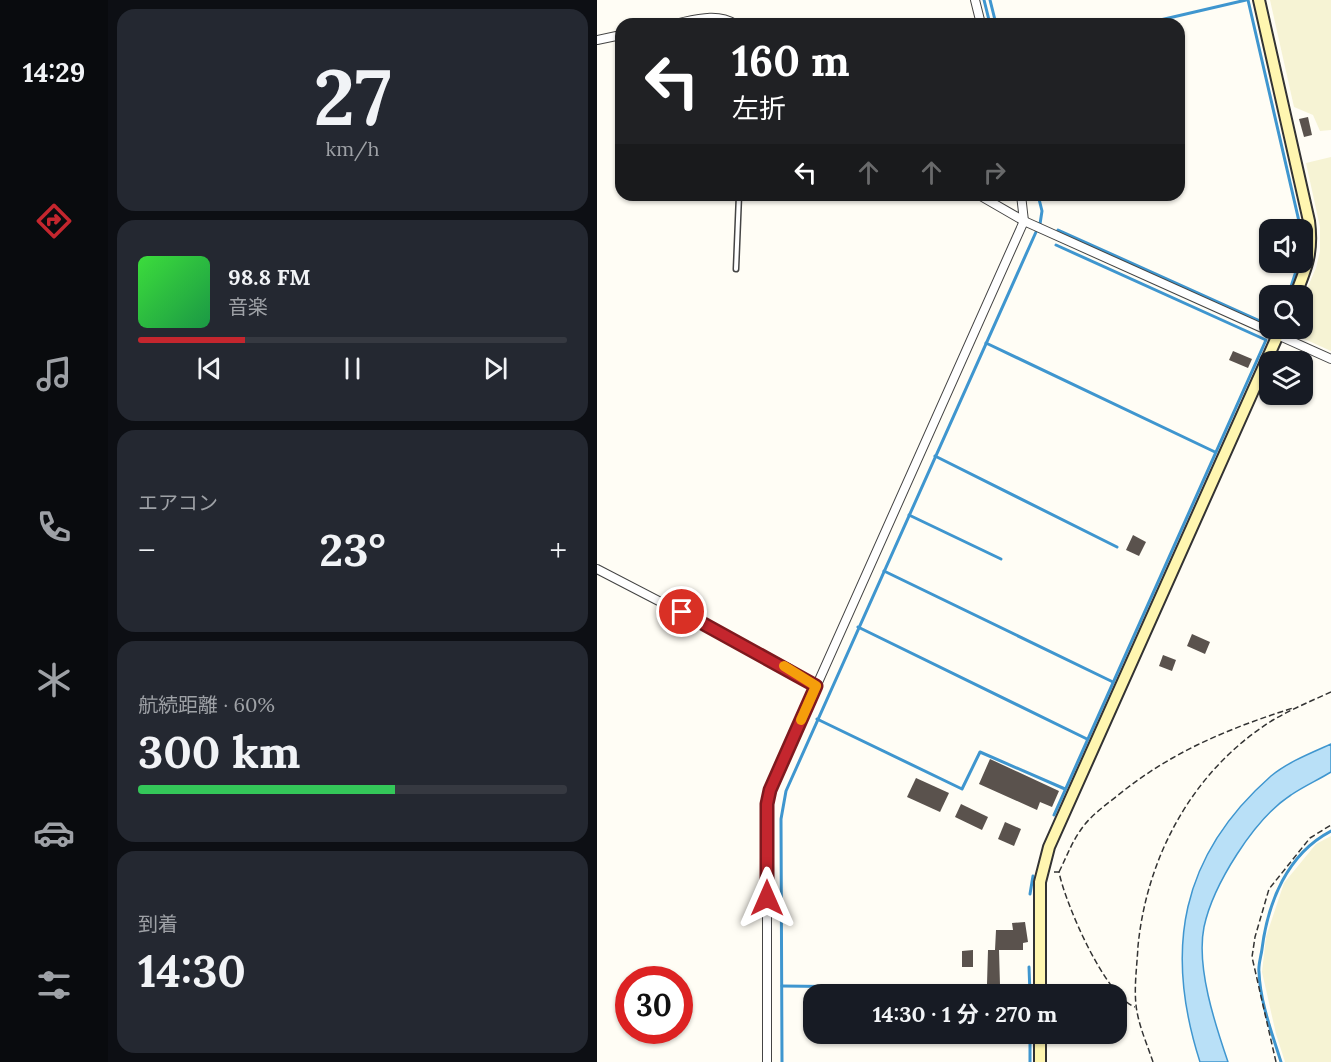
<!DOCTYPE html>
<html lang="ja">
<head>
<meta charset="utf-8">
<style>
	body { margin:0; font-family:Lora,"Noto Sans JP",serif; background:#242831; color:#f1f3f6; height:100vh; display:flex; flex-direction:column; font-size:22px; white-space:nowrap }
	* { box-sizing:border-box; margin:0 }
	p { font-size:20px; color:#9ea1a6 }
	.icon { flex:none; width:33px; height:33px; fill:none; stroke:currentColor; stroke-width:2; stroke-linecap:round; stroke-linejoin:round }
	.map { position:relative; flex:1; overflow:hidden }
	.panel { display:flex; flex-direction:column; gap:9px; padding:9px; background:#0d0f14; width:489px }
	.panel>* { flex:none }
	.guide { position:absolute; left:18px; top:18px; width:570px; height:183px; border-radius:18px; box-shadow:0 2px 4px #0004; background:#202124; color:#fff; overflow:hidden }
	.controls { position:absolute; left:662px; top:219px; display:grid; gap:12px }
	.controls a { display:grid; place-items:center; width:54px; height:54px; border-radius:12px; background:#171b24; box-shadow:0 2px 4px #0004; font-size:30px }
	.speed { position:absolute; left:18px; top:966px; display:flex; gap:12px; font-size:30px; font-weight:700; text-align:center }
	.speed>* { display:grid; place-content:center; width:78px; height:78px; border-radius:50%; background:#171b24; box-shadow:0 2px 4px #0004; line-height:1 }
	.speed .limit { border:9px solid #d22; background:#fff; color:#111 }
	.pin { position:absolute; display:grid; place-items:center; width:51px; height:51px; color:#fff; margin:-26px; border:3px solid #fff; border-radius:50%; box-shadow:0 2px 6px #0007 }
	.me { position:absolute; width:66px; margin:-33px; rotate:0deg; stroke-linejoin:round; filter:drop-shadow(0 0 4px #0008) }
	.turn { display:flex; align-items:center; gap:21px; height:126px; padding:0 18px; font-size:27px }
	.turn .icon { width:78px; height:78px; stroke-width:2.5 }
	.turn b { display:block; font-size:42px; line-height:51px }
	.lanes { display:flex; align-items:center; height:57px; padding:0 18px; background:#0003; justify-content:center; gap:30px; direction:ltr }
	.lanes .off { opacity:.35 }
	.big { font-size:45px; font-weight:700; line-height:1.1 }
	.panel .tile { flex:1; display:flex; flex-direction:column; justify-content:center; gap:9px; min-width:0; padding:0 21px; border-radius:18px; background:#242831 }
	.panel .dial { align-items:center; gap:0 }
	.dial b { font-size:78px; line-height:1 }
	.song { display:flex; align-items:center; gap:18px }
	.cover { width:72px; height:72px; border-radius:9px; background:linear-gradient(135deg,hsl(120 70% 55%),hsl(140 70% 35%)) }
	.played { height:6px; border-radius:3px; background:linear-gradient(90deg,#c4262e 25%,#363941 25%) }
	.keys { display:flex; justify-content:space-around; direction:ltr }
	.heat { display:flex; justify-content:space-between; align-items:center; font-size:33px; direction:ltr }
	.charge { height:9px; border-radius:4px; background:linear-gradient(90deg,#34c759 60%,#363941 0) }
	.trip { position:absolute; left:206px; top:984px; width:324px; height:60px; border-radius:18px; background:#171b24; box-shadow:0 2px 4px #0004; font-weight:700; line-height:60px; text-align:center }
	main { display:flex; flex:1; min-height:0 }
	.menu { display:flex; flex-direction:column; width:108px; justify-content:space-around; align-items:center; background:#090b0e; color:#9ea1a6 }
	.menu .icon { width:42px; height:42px }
	.menu .on { color:#c4262e }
	.menu b { font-size:27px; color:#f1f3f6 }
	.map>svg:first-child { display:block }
	.farmland { fill:#f6f3d4 }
	.water { fill:#b9e0f7; stroke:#3f96cf; stroke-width:1.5 }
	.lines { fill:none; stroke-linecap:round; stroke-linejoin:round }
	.stream { stroke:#3f96cf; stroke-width:3 }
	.building { fill:#5a524d }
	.lane-casing { stroke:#444; stroke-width:7 }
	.street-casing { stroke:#444; stroke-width:10 }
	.secondary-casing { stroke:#333; stroke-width:14 }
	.path { stroke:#333; stroke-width:1.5; stroke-dasharray:6 3; stroke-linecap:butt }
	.lane { stroke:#fff; stroke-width:4 }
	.street { stroke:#fff; stroke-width:8 }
	.secondary { stroke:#fff6b0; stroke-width:10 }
	.route-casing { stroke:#7f191e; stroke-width:15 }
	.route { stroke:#c4262e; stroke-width:10 }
	.slow { stroke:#f59e0b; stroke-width:10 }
</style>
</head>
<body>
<main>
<nav class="menu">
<b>14:29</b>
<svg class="icon on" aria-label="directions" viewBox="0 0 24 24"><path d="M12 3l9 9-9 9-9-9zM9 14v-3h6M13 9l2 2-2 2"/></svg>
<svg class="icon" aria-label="music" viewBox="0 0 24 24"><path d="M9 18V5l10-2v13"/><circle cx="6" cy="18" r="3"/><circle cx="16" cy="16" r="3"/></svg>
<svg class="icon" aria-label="phone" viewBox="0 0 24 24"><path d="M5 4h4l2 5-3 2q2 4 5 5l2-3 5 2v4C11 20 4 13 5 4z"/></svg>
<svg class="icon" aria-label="climate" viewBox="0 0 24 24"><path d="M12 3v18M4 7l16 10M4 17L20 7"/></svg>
<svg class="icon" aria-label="car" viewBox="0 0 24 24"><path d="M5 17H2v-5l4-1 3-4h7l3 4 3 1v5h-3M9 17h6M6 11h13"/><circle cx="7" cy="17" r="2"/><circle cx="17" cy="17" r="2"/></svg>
<svg class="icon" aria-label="filters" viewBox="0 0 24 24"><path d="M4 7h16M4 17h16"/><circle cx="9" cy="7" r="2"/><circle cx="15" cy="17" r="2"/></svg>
</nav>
<section class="panel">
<div class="tile dial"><b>27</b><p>km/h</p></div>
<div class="tile">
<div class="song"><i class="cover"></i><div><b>98.8 FM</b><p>音楽</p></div></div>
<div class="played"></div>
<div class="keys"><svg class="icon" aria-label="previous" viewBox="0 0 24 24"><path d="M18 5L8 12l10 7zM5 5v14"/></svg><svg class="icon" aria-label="pause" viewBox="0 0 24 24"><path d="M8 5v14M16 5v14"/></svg><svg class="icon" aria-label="next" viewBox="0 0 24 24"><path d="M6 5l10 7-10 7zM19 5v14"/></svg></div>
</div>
<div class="tile"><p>エアコン</p>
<div class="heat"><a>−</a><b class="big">23°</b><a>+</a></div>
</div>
<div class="tile"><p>航続距離 · 60%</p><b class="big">300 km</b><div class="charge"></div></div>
<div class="tile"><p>到着</p><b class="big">14:30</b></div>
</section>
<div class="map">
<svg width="734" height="1062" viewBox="0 0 734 1062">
	<rect width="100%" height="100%" fill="#fffdf5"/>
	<g class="farmland">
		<path d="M673 0H734V130L723 131 716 115 697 107Z"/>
		<path d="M734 157V351L692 332 693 329 705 328V300L719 268 723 251V227L709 163Z"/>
		<path d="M734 836V1062H688L679 1034 665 972 669 937 687 883 719 844Z"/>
	</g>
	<path class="water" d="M734 744V772C721 780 707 786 694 795 657 819 616 885 607 927 599 967 618 1024 631 1062H603C567 950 583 856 674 776 691 762 714 753 734 744Z"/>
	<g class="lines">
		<g class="stream">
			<path d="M387 0 393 24"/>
			<path d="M393 0 399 24"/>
			<path d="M651 0 704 230"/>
			<path d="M546 24 649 0"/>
			<path d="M441 195 445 211 443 224"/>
			<path d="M461 230 672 325"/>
			<path d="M705 234 707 242 705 255"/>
			<path d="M691 296 702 262"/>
			<path d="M389 343 618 452"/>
			<path d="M338 456 520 547"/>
			<path d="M312 515 404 559"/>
			<path d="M287 571 516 682"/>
			<path d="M261 627 490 739"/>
			<path d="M220 719 365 789 383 752 468 789"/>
			<path d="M457 815 669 340 459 245"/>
			<path d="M433 894 436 876"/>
			<path d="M432 967 433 994"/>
			<path d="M185 986 433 989"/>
			<path d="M433 1034V1062"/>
			<path d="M185 1062 184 819 189 791 439 232"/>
			<path d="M684 1062C675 1033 663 1002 662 972 661 965 664 957 665 949 671 902 690 854 734 831"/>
		</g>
	</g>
	<g class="building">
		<path d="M711 117 715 135 707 137 702 119Z"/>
		<path d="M636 351 655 359 651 368 632 360Z"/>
		<path d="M536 535 549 542 542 556 529 550Z"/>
		<path d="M595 634 613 642 608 654 590 646Z"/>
		<path d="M566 655 579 660 575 671 562 666Z"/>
		<path d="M393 759 462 791 455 807 443 802 440 810 382 784Z"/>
		<path d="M319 778 352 793 343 812 310 797Z"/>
		<path d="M364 804 391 817 385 830 358 817Z"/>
		<path d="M408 822 424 829 417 846 401 839Z"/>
		<path d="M428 922 431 942 426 943V950H402L403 985 390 984 391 950H398L399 930H416L415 923Z"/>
		<path d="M376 950V967H365V951Z"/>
	</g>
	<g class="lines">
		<defs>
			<path id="lane" d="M139 269 142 195"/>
			<g id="street">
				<path d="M378 0 384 24"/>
				<path d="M77 24C97 20 120 12 138 24"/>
				<path d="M0 40 24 35"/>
				<path d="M382 195 427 221 734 359"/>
				<path d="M0 569 191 668 219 686"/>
				<path d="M170 1062V804L173 790 427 221 424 195"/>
			</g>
			<g id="secondary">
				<path d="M662 0 712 221C716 252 710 267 698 296"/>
				<path d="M443 994V882L452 847 684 328"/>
				<path d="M443 1034V1062"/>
			</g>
		</defs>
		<use href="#lane" class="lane-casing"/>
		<use href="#street" class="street-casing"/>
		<use href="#secondary" class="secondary-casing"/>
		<g class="path">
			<path d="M457 872H462C468 903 508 996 538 1007"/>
			<path d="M462 872C469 858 474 844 483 831 492 817 506 807 520 796 574 752 630 729 696 708"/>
			<path d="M556 1062C550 1044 541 1024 539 1005 537 986 540 966 541 946 550 855 597 769 676 720 695 709 714 701 734 692"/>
			<path d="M679 1062 655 957 658 937 672 889 713 838 734 825"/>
		</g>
		<use href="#lane" class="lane"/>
		<use href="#street" class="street"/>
		<use href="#secondary" class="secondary"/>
	</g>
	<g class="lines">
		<defs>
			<path id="route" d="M85 612 219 686 173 790 170 804V898"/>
		</defs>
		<use href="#route" class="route-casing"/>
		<use href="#route" class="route"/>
		<path class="slow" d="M187 666 219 686 204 720"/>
	</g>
</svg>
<div class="controls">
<a><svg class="icon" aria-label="sound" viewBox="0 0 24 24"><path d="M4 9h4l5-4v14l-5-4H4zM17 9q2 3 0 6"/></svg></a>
<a><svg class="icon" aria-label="search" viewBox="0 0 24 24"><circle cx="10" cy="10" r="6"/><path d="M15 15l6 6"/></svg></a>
<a><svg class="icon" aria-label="layers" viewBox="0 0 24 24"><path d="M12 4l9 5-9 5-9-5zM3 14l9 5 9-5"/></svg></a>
</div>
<div class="speed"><div class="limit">30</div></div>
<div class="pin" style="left:85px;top:612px;background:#d93025"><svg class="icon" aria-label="arrive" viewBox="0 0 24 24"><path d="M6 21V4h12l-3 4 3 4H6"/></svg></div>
<svg class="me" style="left:170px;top:898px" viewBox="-20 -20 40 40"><path d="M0-17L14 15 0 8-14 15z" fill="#c4262e" stroke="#fff" stroke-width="4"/></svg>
<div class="trip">14:30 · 1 分 · 270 m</div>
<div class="guide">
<div class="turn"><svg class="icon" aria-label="left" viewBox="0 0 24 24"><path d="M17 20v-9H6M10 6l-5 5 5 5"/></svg><div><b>160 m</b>左折</div></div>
<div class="lanes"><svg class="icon" aria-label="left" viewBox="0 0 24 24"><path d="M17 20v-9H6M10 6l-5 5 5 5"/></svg><svg class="icon off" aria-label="ahead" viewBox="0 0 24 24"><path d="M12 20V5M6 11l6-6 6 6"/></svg><svg class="icon off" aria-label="ahead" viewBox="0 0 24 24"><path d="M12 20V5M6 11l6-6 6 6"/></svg><svg class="icon off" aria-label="right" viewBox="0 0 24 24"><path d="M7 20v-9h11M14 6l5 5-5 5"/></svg></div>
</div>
</div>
</main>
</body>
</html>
